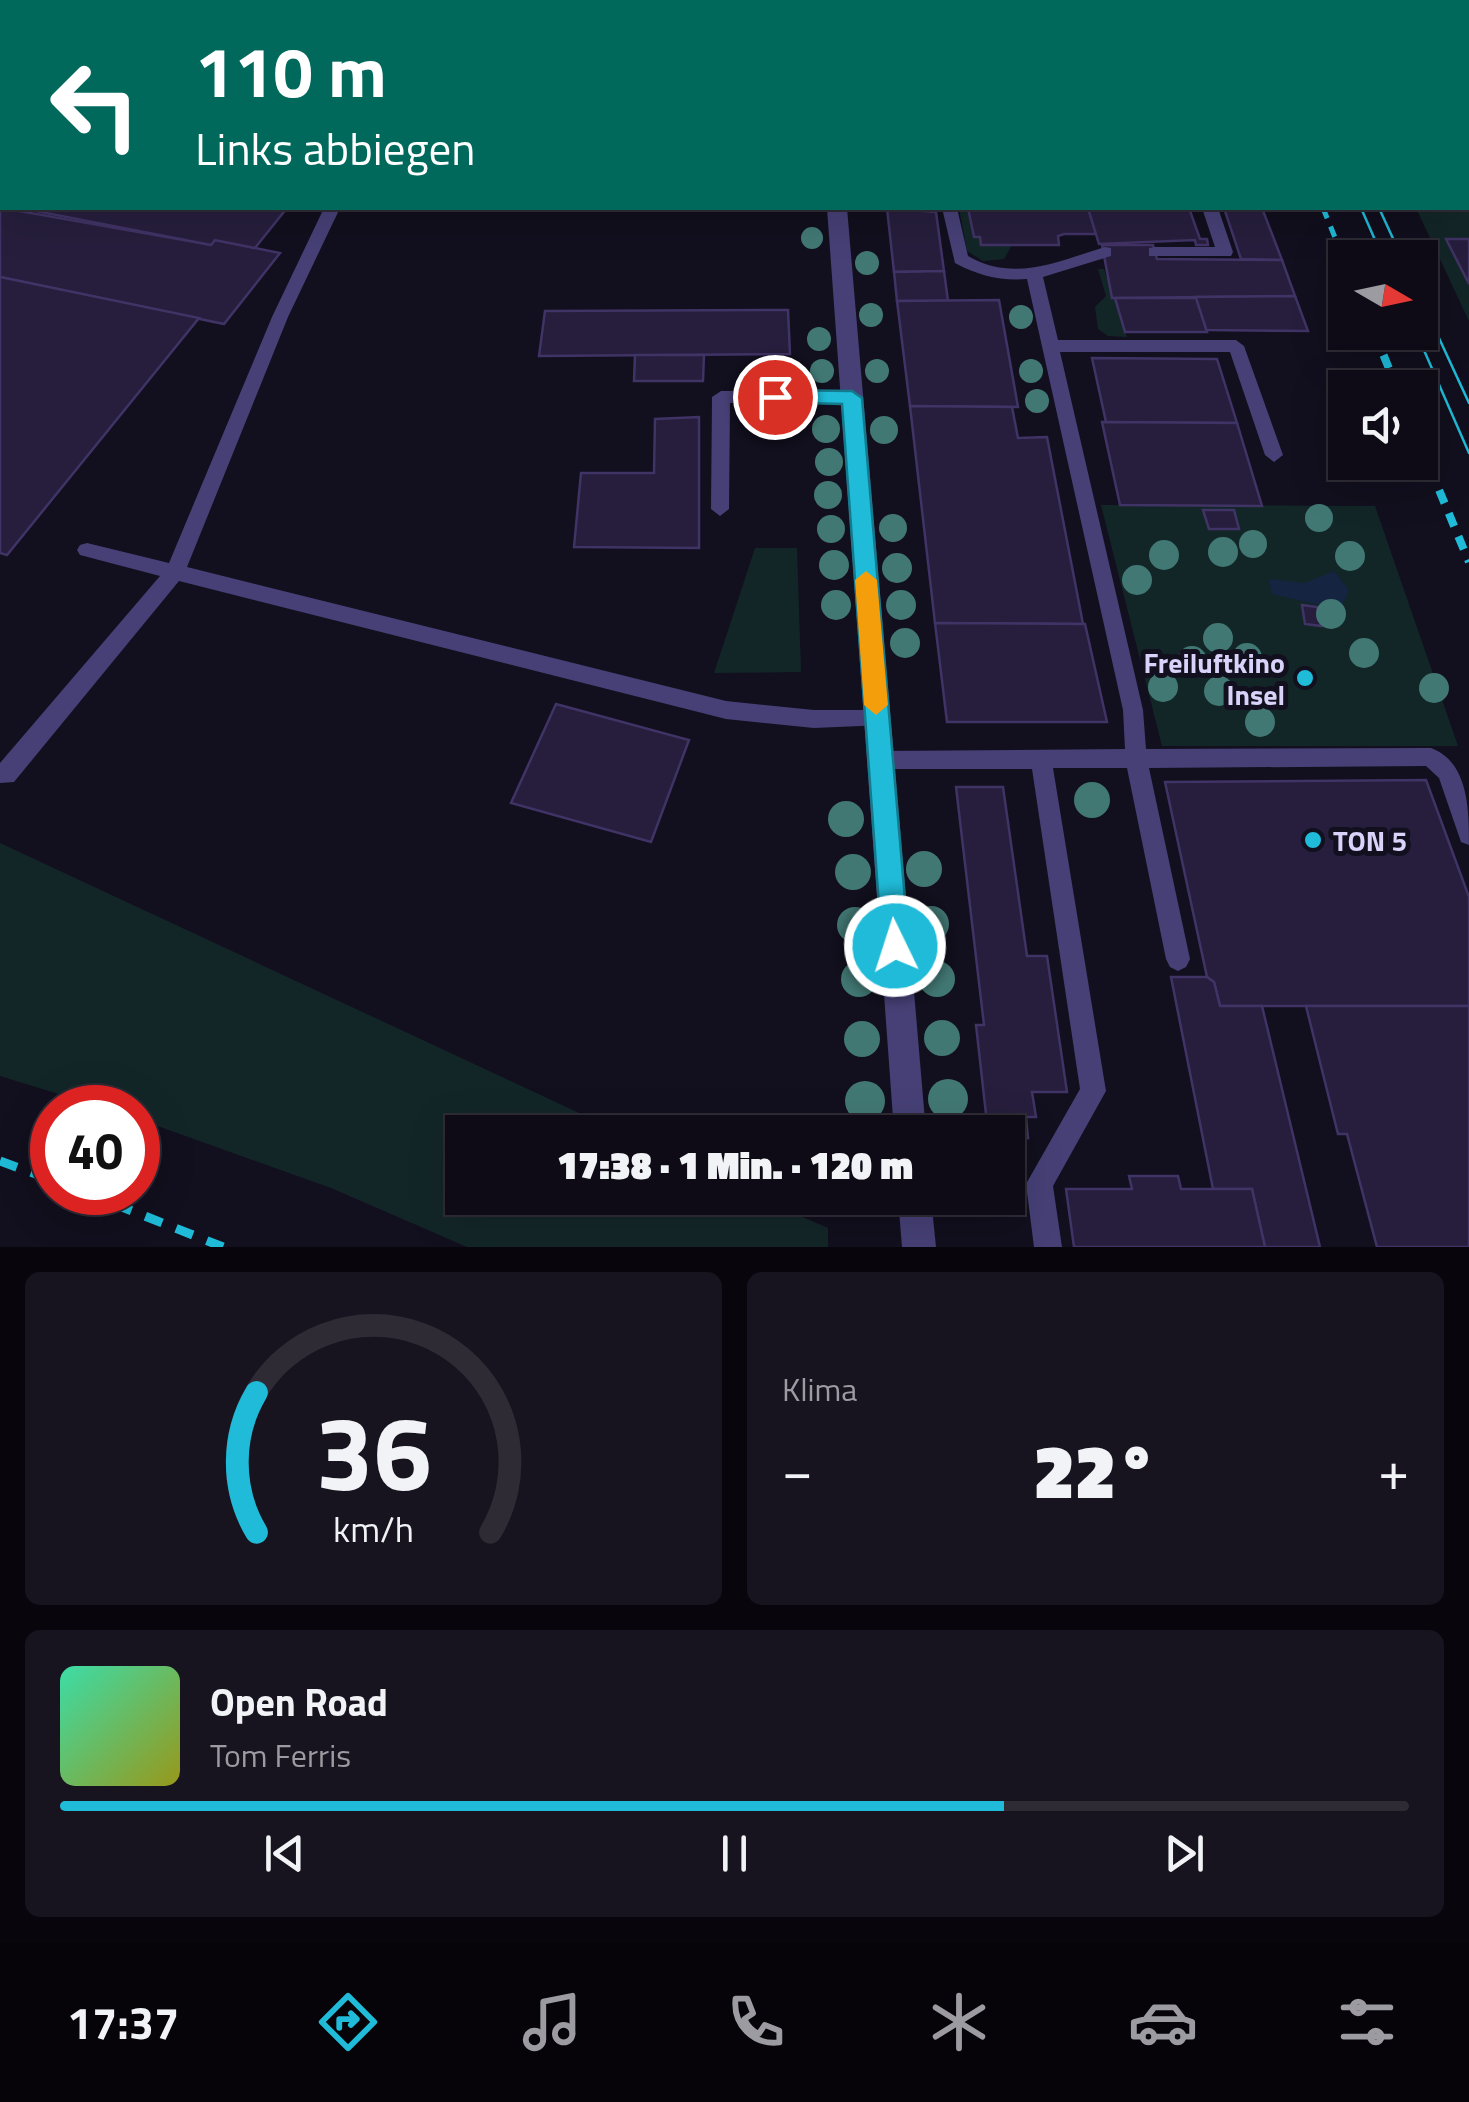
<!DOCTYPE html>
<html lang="de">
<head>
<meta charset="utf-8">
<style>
	body { margin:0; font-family:"Titillium Web",sans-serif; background:#17141f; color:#f1f3f6; height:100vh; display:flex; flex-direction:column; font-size:38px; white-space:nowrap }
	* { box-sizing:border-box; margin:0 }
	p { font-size:32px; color:#9b9ba1 }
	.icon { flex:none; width:55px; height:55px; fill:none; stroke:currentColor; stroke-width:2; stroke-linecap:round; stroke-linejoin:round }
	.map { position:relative; height:1247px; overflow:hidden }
	.side { display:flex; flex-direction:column; gap:25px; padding:25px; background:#08060c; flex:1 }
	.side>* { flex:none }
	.hud { position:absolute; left:0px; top:0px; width:1470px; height:210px; box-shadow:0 10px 40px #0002,0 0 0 2px #2e2b35; background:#00695c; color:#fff; overflow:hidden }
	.needle { width:65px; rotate:99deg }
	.fabs { position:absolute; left:1328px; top:240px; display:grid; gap:20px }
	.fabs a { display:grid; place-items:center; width:110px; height:110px; border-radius:0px; background:#0e0b16; box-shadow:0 10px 40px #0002,0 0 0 2px #2e2b35; font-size:50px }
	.speed { position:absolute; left:30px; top:1085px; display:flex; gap:20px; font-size:50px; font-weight:700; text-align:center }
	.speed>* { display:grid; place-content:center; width:130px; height:130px; border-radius:50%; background:#0e0b16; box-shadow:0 10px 40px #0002,0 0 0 2px #2e2b35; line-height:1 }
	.speed .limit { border:15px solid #d22; background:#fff; color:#111 }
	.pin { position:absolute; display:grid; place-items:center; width:85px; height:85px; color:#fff; margin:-42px; border:5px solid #fff; border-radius:50%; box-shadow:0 2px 10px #0007 }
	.me { position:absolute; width:110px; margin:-55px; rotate:356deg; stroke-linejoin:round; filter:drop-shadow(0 0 8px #0008) }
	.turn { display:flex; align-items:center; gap:35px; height:210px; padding:0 30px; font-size:45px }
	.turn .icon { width:130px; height:130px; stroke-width:2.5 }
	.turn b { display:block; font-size:70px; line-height:85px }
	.big { font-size:75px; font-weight:800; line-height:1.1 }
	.side .card { flex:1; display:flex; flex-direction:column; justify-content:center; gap:15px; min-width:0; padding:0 35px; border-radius:15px; background:#17141f }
	.side .dial { align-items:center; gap:0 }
	.dial svg { height:260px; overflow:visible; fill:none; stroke:#2e2b35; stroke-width:7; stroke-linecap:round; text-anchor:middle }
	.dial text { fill:#f1f3f6; stroke:none }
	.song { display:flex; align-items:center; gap:30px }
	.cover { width:120px; height:120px; border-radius:15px; background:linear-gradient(135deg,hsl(160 70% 55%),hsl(60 70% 35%)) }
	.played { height:10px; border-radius:5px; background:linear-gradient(90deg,#1fbbd8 70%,#2e2b35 70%) }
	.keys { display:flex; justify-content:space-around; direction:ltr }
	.heat { display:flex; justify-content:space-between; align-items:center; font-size:55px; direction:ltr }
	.side .tiles { flex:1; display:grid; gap:25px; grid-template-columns:1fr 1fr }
	.card:last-child { grid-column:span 2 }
	.trip { position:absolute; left:445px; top:1115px; width:580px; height:100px; border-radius:0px; background:#0e0b16; box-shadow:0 10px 40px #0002,0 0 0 2px #2e2b35; font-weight:800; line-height:100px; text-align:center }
	.tab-bar { display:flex; height:160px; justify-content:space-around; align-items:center; background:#060409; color:#9b9ba1 }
	.tab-bar .icon { width:70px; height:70px }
	.tab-bar .current { color:#1fbbd8 }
	.tab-bar b { font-size:45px; color:#f1f3f6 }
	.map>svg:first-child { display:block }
	.green { fill:#132627 }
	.water { fill:#152441 }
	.building { fill:#261e3c; stroke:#403365; stroke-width:2.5 }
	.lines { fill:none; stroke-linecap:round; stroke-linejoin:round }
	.service { fill:#464076; fill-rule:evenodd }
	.tertiary { fill:#464076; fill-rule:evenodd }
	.tram { stroke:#1fbbd8; stroke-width:2.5 }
	.rail-far2 { stroke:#1fbbd8; stroke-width:5; stroke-dasharray:11 9; stroke-linecap:butt }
	.rail-far1 { stroke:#1fbbd8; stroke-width:8; stroke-dasharray:14 11; stroke-linecap:butt }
	.rail { stroke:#1fbbd8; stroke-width:9; stroke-dasharray:18 15; stroke-linecap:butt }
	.tree { fill:#427874 }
	.route { fill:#1fbbd8; stroke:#147a8c; stroke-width:2.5 }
	.slow { fill:#f59e0b }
	.poi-dot { fill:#1fbbd8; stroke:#120f1e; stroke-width:4 }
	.labels { text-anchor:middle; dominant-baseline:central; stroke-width:10; stroke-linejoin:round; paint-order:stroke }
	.poi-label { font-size:28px; font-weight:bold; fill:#d9d2f9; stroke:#120f1e; text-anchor:end }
</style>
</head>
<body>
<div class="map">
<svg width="1469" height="1247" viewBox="0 0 1469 1247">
	<rect width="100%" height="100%" fill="#120f1e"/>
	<g class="green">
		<path d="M1400 0H1469V321L1416 208H1468V2Z"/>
		<path d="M959 208H968L974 237H980L981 245H1012L1004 259 983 261 967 251Z"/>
		<path d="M1098 269H1104L1127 337 1108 336 1098 329 1095 307 1106 296Z"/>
		<path d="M1101 505 1375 506 1458 746H1162Z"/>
		<path d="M755 548H797L801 672 714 673Z"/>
		<path d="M0 843 620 1132H462V1198H759L828 1228V1247H467L331 1188 138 1119V1108L101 1107 0 1076Z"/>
	</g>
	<path class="water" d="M1334 571 1349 590 1340 610 1272 594 1269 579 1305 583Z"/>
	<g class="building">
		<path d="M0 0H356L373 2H2V204Z"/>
		<path d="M511 0H726L725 2Z"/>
		<path d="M0 203 2 208 211 245 215 240 280 253 224 324 0 277Z"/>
		<path d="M20 208H287L255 248 215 240 211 245Z"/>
		<path d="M887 208 936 212 944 271 894 272Z"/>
		<path d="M968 208H1088L1096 234H1064L1058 236 1059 245H981L980 237H974Z"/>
		<path d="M1088 208H1189L1200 239H1207L1208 245H1196L1195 240 1099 244Z"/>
		<path d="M1224 208H1262L1282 260 1241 259Z"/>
		<path d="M1446 239H1469V284Z"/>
		<path d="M1102 245H1153L1157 259 1282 260 1295 296 1112 298Z"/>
		<path d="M944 271 948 301H897L894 272Z"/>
		<path d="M0 277 199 318 7 555 0 553Z"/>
		<path d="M1295 296 1308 331 1206 330 1195 297Z"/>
		<path d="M1115 298H1196L1207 332H1125Z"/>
		<path d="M999 300 1018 407 910 406 897 301Z"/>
		<path d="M788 310 790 354 539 356 545 311Z"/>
		<path d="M635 355H704L703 381H634Z"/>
		<path d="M1092 358 1217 359 1237 423 1106 422Z"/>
		<path d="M910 406 1012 407 1018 438 1047 437 1083 624 935 623Z"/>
		<path d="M699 417V548L574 547 581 473H654L655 419Z"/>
		<path d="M1102 422 1237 423 1262 506 1120 505Z"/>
		<path d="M1203 510H1234L1239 529H1209Z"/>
		<path d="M1302 605 1317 607 1321 626 1305 624Z"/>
		<path d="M935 623 1085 624 1107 722H947Z"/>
		<path d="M556 704 689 740 651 842 511 803Z"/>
		<path d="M1426 780 1469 897V1006H1220L1214 982 1207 977 1165 782Z"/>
		<path d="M956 787H1003L1027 956H1047L1067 1092H1032L1036 1117H1026L1028 1138 988 1132 976 1025H984Z"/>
		<path d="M1171 977H1207L1214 982 1220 1006H1262L1320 1247H1265L1252 1189H1213Z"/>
		<path d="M1306 1006H1469V1247H1377L1347 1134H1338Z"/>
		<path d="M1129 1176H1178L1181 1189H1252L1265 1247H1074L1066 1189H1132Z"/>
	</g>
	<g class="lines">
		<g class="service">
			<path d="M399 0H425L426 2H400Z"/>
			<path d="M324 208H340L288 317 187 567 726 701 814 710H877L884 713 888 719 884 725 814 728 726 719 179 581 14 782 0 783V763L160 576 80 555 77 550 80 545 87 543 169 563 272 317Z"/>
			<path d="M942 208H957L968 256C1015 283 1058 261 1105 247L1111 248V256L1043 277 1058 340H1236L1244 346 1283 455 1274 462 1265 455 1230 352H1060L1143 710 1146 749 1431 748C1469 762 1469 811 1469 845L1461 842 1439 778 1426 766 1149 768 1190 959 1186 967 1178 971 1170 967 1166 959 1127 768H1053L1106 1091 1053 1186 1062 1247H1034L1026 1184 1080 1089 1032 769H881L873 767 870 760 873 753 881 751 1125 749 1123 710 1027 279C1001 281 979 276 955 263Z"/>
			<path d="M1202 208H1218L1233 252 1231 256H1149V248L1155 247H1215Z"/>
			<path d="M721 391H852L861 397 852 403H730L729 509 720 516 711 509 712 397Z"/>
		</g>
		<g class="tertiary">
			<rect x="813" y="0" width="16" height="2"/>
			<path d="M827 208H847L926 1132H894Z"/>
			<path d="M898 1198H931L936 1247H902Z"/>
		</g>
		<g class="tram">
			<path d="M1361 208 1383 258"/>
			<path d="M1379 208 1402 258"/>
			<path d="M1420 297 1469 403"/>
			<path d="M1416 332 1469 453"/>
		</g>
		<path class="rail-far2" d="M1323 208 1345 262"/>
		<g class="rail-far1">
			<path d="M1374 332 1397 388"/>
			<path d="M1420 444 1469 562"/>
		</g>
		<g class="rail">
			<path d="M0 1161 52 1180"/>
			<path d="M84 1192 223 1247"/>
		</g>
	</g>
	<g class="tree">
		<circle cx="812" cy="238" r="11"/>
		<circle cx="867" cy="263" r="12"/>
		<circle cx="871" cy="315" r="12"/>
		<circle cx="1021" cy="317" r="12"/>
		<circle cx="819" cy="339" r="12"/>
		<circle cx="822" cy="371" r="12"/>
		<circle cx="877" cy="371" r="12"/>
		<circle cx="1031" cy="371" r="12"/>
		<circle cx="1037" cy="401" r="12"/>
		<circle cx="826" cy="429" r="14"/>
		<circle cx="884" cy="430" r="14"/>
		<circle cx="829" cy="462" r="14"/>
		<circle cx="828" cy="495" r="14"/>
		<circle cx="1319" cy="518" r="14"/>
		<circle cx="893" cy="528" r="14"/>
		<circle cx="831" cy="529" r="14"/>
		<circle cx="1253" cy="544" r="14"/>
		<circle cx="1223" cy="552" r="15"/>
		<circle cx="1164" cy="555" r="15"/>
		<circle cx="1350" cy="556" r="15"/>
		<circle cx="834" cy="565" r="15"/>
		<circle cx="897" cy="568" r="15"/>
		<circle cx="1137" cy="580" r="15"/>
		<circle cx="836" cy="605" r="15"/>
		<circle cx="901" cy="605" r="15"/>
		<circle cx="1331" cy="614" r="15"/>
		<circle cx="1218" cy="638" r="15"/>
		<circle cx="905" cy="643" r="15"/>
		<circle cx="1364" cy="653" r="15"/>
		<circle cx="1247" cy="658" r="15"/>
		<circle cx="1192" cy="661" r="15"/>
		<circle cx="1163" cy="687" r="15"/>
		<circle cx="1434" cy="688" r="15"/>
		<circle cx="1219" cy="691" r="15"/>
		<circle cx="1260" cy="722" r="15"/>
		<circle cx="1092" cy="800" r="18"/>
		<circle cx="846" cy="819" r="18"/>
		<circle cx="924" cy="869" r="18"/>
		<circle cx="853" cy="872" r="18"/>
		<circle cx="931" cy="924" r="18"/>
		<circle cx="855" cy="925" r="18"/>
		<circle cx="859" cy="979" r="18"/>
		<circle cx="937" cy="979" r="18"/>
		<circle cx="942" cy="1038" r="18"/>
		<circle cx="862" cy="1039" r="18"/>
		<circle cx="948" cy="1099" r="20"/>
		<circle cx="865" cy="1101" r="20"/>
	</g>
	<path class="route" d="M775 390 852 391 862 398 909 946 905 955 895 959 886 955 882 946 842 404 768 402 765 397Z"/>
	<path class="slow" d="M866 571 877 580 888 705 876 715 864 705 855 580Z"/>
	<g class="poi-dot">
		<circle cx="1305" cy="678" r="10"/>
		<circle cx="1313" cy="840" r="10"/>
	</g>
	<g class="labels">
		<g class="poi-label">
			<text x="1285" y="662">Freiluftkino<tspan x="1285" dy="32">Insel</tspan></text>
			<text x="1333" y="840" text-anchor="start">TON 5</text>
		</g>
	</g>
</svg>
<div class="fabs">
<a><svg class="needle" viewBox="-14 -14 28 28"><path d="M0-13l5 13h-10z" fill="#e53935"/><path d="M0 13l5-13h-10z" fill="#9b9ba1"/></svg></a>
<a><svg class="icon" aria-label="sound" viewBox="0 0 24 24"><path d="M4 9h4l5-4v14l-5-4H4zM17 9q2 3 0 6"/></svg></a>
</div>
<div class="speed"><div class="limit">40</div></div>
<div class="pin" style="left:775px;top:397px;background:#d93025"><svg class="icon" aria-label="arrive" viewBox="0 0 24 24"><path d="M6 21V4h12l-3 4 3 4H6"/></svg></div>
<svg class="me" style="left:895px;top:946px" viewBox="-20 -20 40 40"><circle r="17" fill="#1fbbd8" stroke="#fff" stroke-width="3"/><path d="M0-11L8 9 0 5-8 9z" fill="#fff"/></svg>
<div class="trip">17:38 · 1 Min. · 120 m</div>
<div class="hud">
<div class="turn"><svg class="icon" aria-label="left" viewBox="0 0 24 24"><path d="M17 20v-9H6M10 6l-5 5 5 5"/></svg><div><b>110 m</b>Links abbiegen</div></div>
</div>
</div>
<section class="side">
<div class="tiles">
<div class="card dial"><svg viewBox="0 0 100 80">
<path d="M14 69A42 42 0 1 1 86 69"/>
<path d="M14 69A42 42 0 0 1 14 26" stroke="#1fbbd8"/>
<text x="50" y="56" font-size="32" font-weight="700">36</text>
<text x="50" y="72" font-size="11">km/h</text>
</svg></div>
<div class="card"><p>Klima</p>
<div class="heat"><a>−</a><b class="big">22°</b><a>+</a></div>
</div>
<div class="card">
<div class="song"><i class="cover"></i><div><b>Open Road</b><p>Tom Ferris</p></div></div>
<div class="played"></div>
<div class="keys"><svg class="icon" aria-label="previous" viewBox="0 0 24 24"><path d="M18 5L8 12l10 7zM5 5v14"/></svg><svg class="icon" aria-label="pause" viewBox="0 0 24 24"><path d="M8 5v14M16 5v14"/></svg><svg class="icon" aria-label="next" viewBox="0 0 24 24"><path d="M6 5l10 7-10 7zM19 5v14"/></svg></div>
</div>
</div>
</section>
<nav class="tab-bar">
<b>17:37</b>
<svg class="icon current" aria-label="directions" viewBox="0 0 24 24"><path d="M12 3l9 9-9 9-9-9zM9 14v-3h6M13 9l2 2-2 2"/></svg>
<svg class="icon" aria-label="music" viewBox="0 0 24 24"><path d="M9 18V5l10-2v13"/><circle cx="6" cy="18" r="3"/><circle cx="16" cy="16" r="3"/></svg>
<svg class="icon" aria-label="phone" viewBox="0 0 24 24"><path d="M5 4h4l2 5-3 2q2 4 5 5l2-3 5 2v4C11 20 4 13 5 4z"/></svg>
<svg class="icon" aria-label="climate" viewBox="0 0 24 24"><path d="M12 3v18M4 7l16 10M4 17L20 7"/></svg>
<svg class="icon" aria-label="car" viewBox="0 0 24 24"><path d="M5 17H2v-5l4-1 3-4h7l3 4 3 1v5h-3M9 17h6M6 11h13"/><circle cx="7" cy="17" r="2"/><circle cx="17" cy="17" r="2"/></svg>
<svg class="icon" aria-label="filters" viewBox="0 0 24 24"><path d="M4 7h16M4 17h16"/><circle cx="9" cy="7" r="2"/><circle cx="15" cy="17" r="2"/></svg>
</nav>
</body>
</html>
